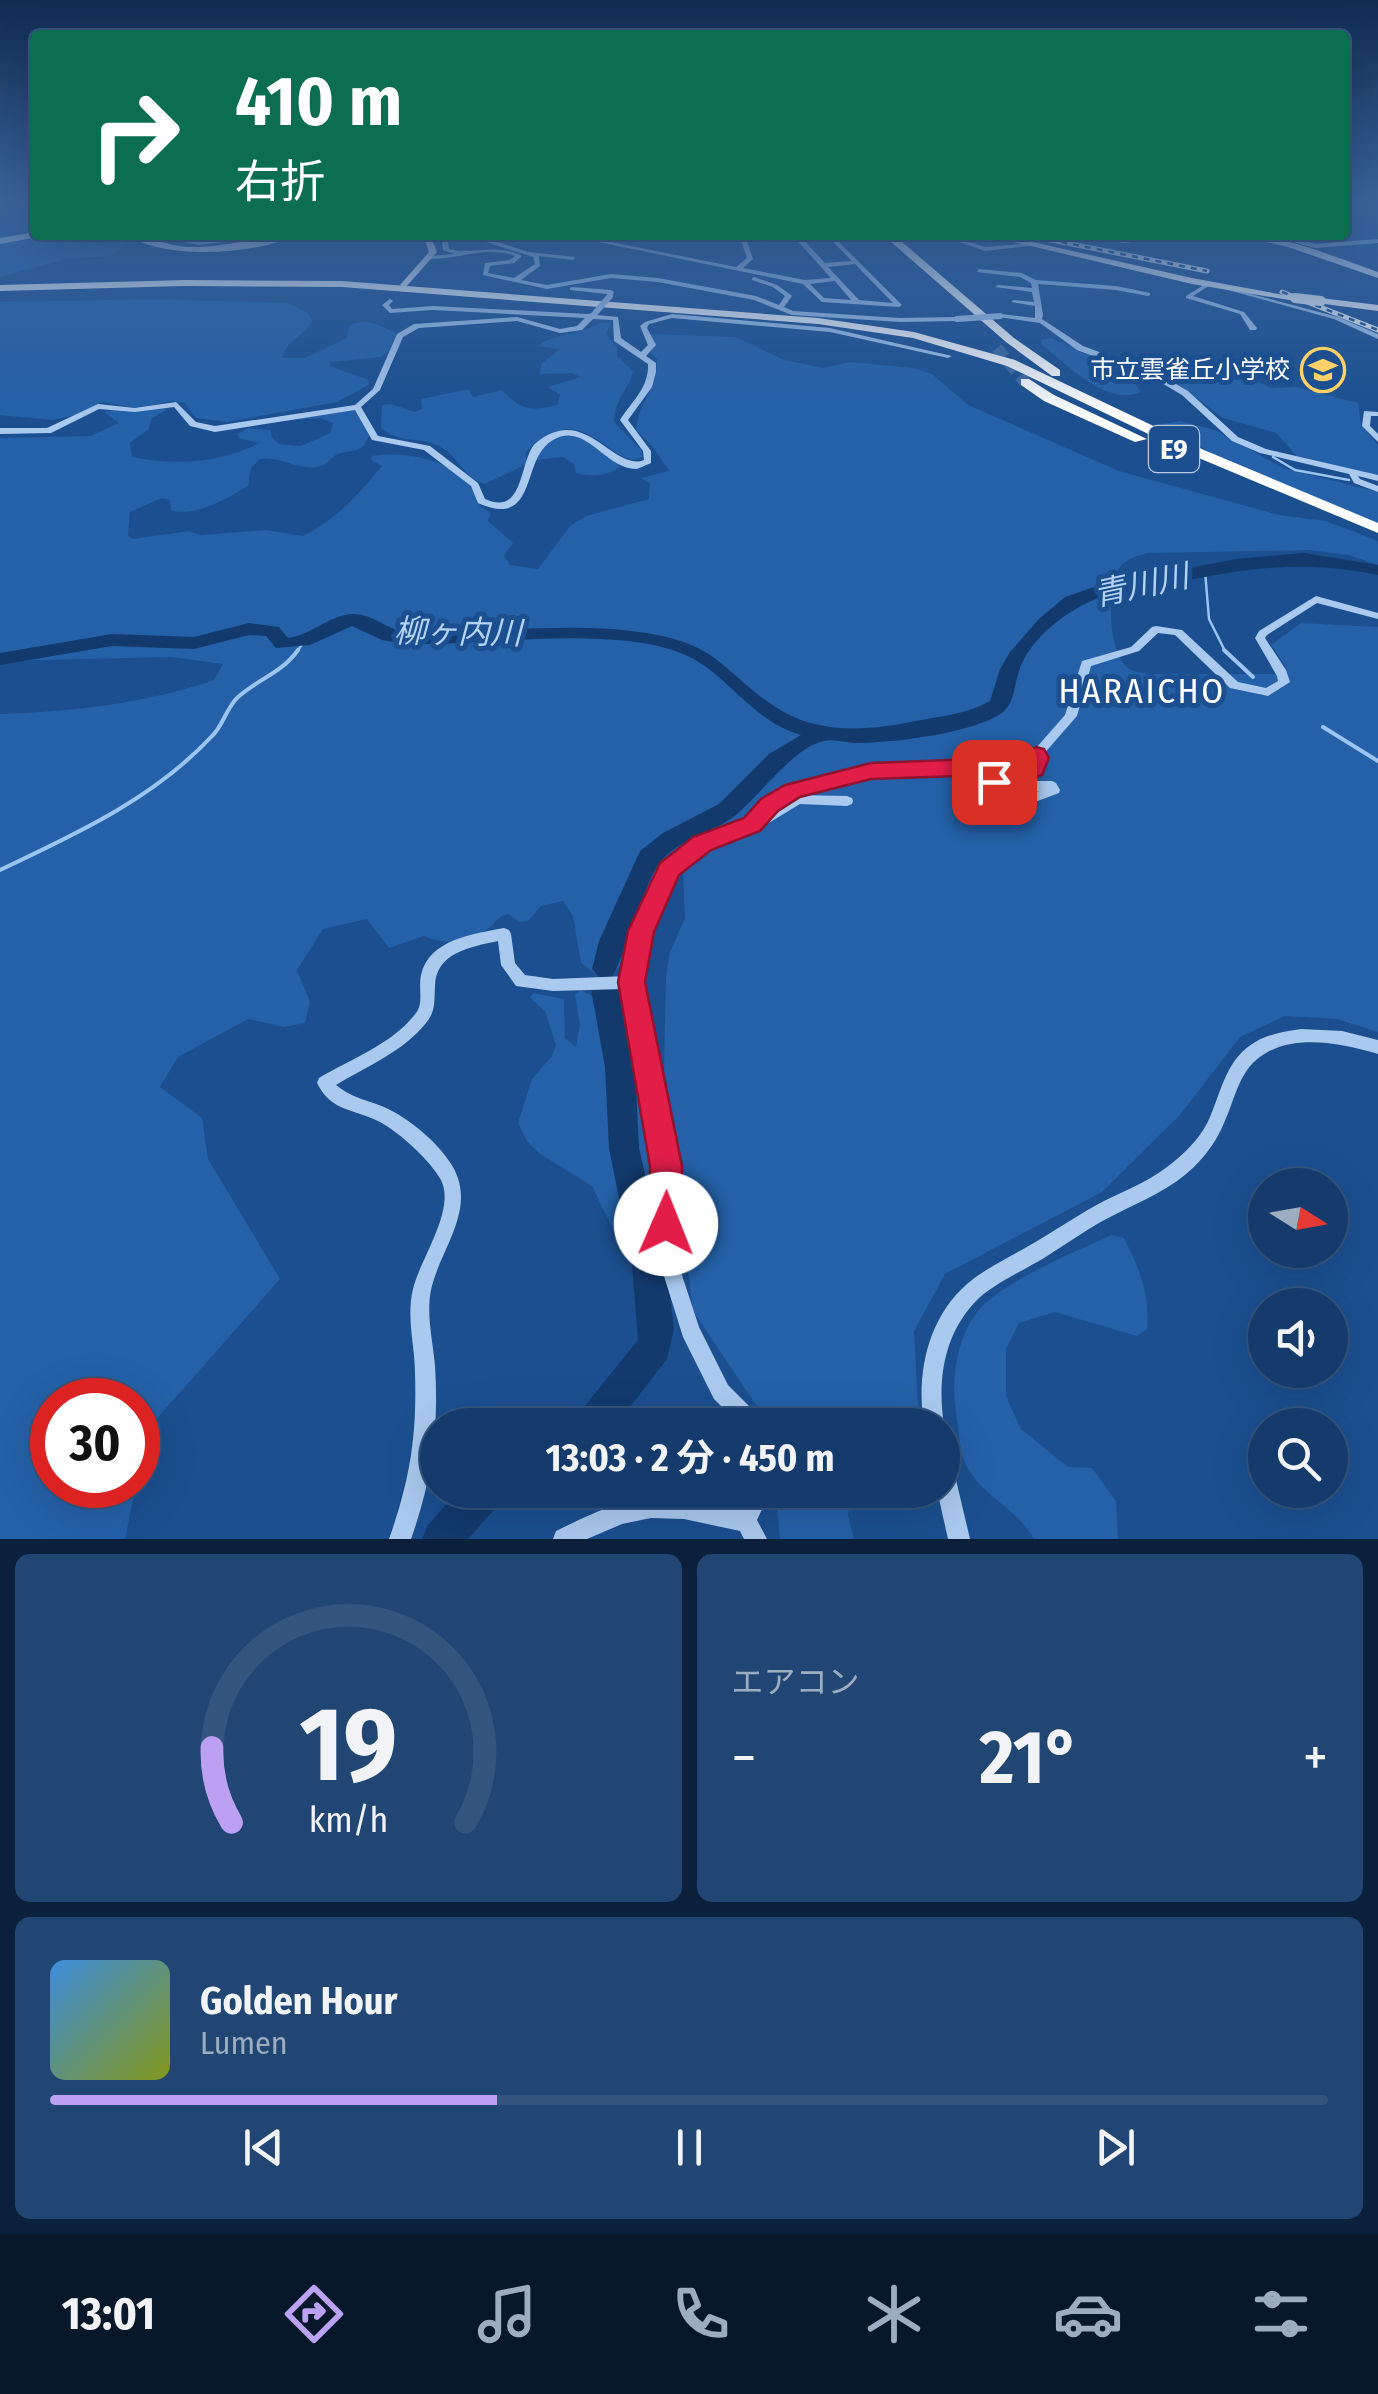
<!DOCTYPE html>
<html lang="ja">
<head>
<meta charset="utf-8">
<style>
	body { margin:0; font-family:"Fira Sans Condensed","Noto Sans JP",sans-serif; background:#214673; color:#f1f3f6; height:100vh; display:flex; flex-direction:column; font-size:38px; white-space:nowrap }
	* { box-sizing:border-box; margin:0 }
	p { font-size:32px; color:#9dadc1 }
	.icon { flex:none; width:55px; height:55px; fill:none; stroke:currentColor; stroke-width:2; stroke-linecap:round; stroke-linejoin:round }
	.map { position:relative; height:1539px; overflow:hidden }
	.sheet { display:flex; flex-direction:column; gap:15px; padding:15px; background:#0b203b; flex:1 }
	.sheet>* { flex:none }
	.top-card { position:absolute; left:30px; top:30px; width:1320px; height:210px; border-radius:10px; box-shadow:0 10px 40px #0002,0 0 0 2px #33557e; background:#0b6e4f; color:#fff; overflow:hidden }
	.needle { width:65px; rotate:101deg }
	.buttons { position:absolute; left:1248px; top:1168px; display:grid; gap:20px }
	.buttons a { display:grid; place-items:center; width:100px; height:100px; border-radius:50%; background:#143b6b; box-shadow:0 10px 40px #0002,0 0 0 2px #33557e; font-size:50px }
	.speed { position:absolute; left:30px; top:1378px; display:flex; gap:20px; font-size:50px; font-weight:700; text-align:center }
	.speed>* { display:grid; place-content:center; width:130px; height:130px; border-radius:50%; background:#143b6b; box-shadow:0 10px 40px #0002,0 0 0 2px #33557e; line-height:1 }
	.speed .limit { border:15px solid #d22; background:#fff; color:#111 }
	.pin { position:absolute; display:grid; place-items:center; width:85px; height:85px; color:#fff; margin:-42px; border-radius:20px; box-shadow:0 5px 15px #0006 }
	.me { position:absolute; width:110px; margin:-55px; rotate:1deg; stroke-linejoin:round; filter:drop-shadow(0 0 8px #0008) }
	.turn { display:flex; align-items:center; gap:35px; height:210px; padding:0 40px; font-size:45px }
	.turn .icon { width:130px; height:130px; stroke-width:2.5 }
	.turn b { display:block; font-size:70px; line-height:85px }
	.big { font-size:75px; font-weight:700; line-height:1.1 }
	.sheet .card { flex:1; display:flex; flex-direction:column; justify-content:center; gap:15px; min-width:0; padding:0 35px; border-radius:15px; background:#214673 }
	.sheet .dial { align-items:center; gap:0 }
	.dial svg { height:260px; overflow:visible; fill:none; stroke:#33557e; stroke-width:7; stroke-linecap:round; text-anchor:middle }
	.dial text { fill:#f1f3f6; stroke:none }
	.song { display:flex; align-items:center; gap:30px }
	.cover { width:120px; height:120px; border-radius:15px; background:linear-gradient(135deg,hsl(210 70% 55%),hsl(70 70% 35%)) }
	.played { height:10px; border-radius:5px; background:linear-gradient(90deg,#bca0f2 35%,#33557e 35%) }
	.keys { display:flex; justify-content:space-around; direction:ltr }
	.heat { display:flex; justify-content:space-between; align-items:center; font-size:55px; direction:ltr }
	.sheet .tiles { flex:1; display:grid; gap:15px; grid-template-columns:1fr 1fr }
	.card:last-child { grid-column:span 2 }
	.trip { position:absolute; left:420px; top:1408px; width:540px; height:100px; border-radius:50px; background:#143b6b; box-shadow:0 10px 40px #0002,0 0 0 2px #33557e; font-weight:700; line-height:100px; text-align:center }
	.dock { display:flex; height:160px; justify-content:space-around; align-items:center; background:#08182b; color:#9dadc1 }
	.dock .icon { width:70px; height:70px }
	.dock .current { color:#bca0f2 }
	.dock b { font-size:45px; color:#f1f3f6 }
	.map>svg:first-child { display:block }
	.green { fill:#2461a8 }
	.lines { fill:none; stroke-linecap:round; stroke-linejoin:round }
	.stream-far1 { stroke:#9cc4f0; stroke-width:2.5 }
	.stream { stroke:#9cc4f0; stroke-width:4 }
	.river { fill:#123a6d; fill-rule:evenodd }
	.highway-tunnel { stroke:#3d69a0; stroke-width:12; stroke-dasharray:12 6; stroke-linecap:butt }
	.minor { fill:#a9c9ee; fill-rule:evenodd }
	.major { fill:#f0f6ff; fill-rule:evenodd }
	.highway { fill:#fff; fill-rule:evenodd }
	.rail-casing { stroke:#fff; stroke-width:5 }
	.rail { stroke:#1b4f8f; stroke-width:2.5; stroke-dasharray:6; stroke-linecap:butt }
	.minor-bridge { stroke:#a9c9ee; stroke-width:6 }
	.highway-bridge { stroke:#fff; stroke-width:10 }
	.route { fill:#e11d48; stroke:#92132f; stroke-width:2.5 }
	.labels { text-anchor:middle; dominant-baseline:central; stroke-width:10; stroke-linejoin:round; paint-order:stroke }
	.far-poi-label { font-size:25px; fill:#fff; stroke:#1b4f8f; text-anchor:end }
	.shield { fill:#1b4f8f; stroke:#bbcadd; stroke-width:2.5 }
	.shield-label { font-size:28px; font-weight:bold; fill:#fff }
	.water-label { font-size:32px; font-style:italic; fill:#b5d3f5; stroke:#1b4f8f }
	.quarter-label { font-size:35px; letter-spacing:2.5px; fill:#fff; stroke:#1b4f8f }
</style>
</head>
<body>
<div class="map">
<svg width="1378" height="1539" viewBox="0 0 1378 1539">
	<rect width="100%" height="100%" fill="#1b4f8f"/>
	<g class="green">
		<path d="M46 235H100L92 240 96 245 130 242 109 256 66 259 0 277V244Z"/>
		<path d="M156 299 287 303 308 313 312 320C307 336 285 339 283 358H305L347 338 350 325C365 317 383 326 397 334L389 350 381 357 331 362 329 366 369 380 368 385 337 402 227 422 196 418 185 403 170 401 140 409 103 402 81 414 53 420 0 415V302Z"/>
		<path d="M602 322 611 323 606 334 617 347V356L633 371C627 393 616 396 614 422L642 451V457C613 474 583 390 525 453L527 464 485 484C463 478 460 458 442 448 422 436 399 444 381 428L382 405 391 404 415 412 422 409 421 399 469 389 473 397 502 390C520 409 528 412 557 405L560 395 548 387 581 377 571 373 540 374 541 364 560 349 538 346C557 332 582 335 602 322Z"/>
		<path d="M651 334 735 337 784 360 823 368 851 362 913 368 932 374 968 405 1119 471 1279 515 1326 521 1378 541V565L1349 555 1310 550 1148 553C1137 556 1127 558 1120 567 1106 585 1108 652 1127 667 1133 672 1141 672 1149 674H1275L1286 667 1271 645 1301 623 1378 627V1032L1337 1019 1285 1016 1240 1037 1180 1115 1102 1192 945 1274 914 1331 919 1425 861 1420 860 1425H776L756 1405 693 1311 664 1072 666 976 670 952 685 918 682 850C633 880 642 954 618 968 612 972 602 972 594 973L581 963 573 916 563 901 541 906 528 921 519 922 508 914C496 917 498 921 489 928 468 942 447 946 424 936L389 948 367 919 323 929 297 970 310 1002 305 1023 284 1027 248 1019 178 1057 160 1087 202 1118 208 1159 280 1279 146 1431 138 1475V1400H52V1485H136L125 1539H0V714C72 712 146 703 214 680L223 664 171 657 0 661V438L90 436 119 423 104 412C111 410 160 407 172 406L151 419 149 429 130 443 132 457C175 466 222 463 259 443L239 438 237 434 249 428 271 430 272 438 279 444 301 446 330 433 333 423 320 418 270 422 350 409 358 412 369 436C361 456 351 448 336 455 331 457 329 463 324 465 301 474 281 455 260 459L251 468 248 486C228 498 195 518 171 510L170 500 162 498 130 512 128 536 133 539 189 531 201 535 266 530 303 536C337 519 358 495 382 466L371 460 372 456C412 450 469 463 480 506L491 513 488 521 513 543 504 556 510 565 538 569 571 525 586 516 649 499 650 483 641 478 669 471 653 447 636 430C638 404 659 385 657 359L651 354Z"/>
		<path d="M1051 338 1125 370 1141 392C1106 407 1067 364 1041 344L1042 340Z"/>
		<path d="M1217 360 1270 388 1296 387 1358 403 1361 425 1378 445V476L1297 456 1276 433 1223 418 1170 378 1190 375 1220 380 1213 365Z"/>
		<path d="M1180 421 1215 430 1283 468 1378 492V524L1220 458 1163 424Z"/>
		<path d="M574 435 604 449 620 467C606 476 592 477 576 473L574 464 563 457 537 460 539 448 556 436Z"/>
		<path d="M581 990 595 998 603 1017 613 1014 623 998 629 1000C643 1077 676 1200 643 1274L625 1254 592 1186 540 1154 527 1141 518 1123 532 1079 552 1056 556 1045 545 1011 530 998 533 993 564 999 565 1038 576 1047 580 1025 575 994Z"/>
		<path d="M1112 1235 1124 1238C1140 1270 1150 1294 1147 1329L1137 1336 1055 1312 1019 1323 1006 1349V1396L1021 1429 1068 1467 1092 1468 1116 1501 1118 1539H1034C1015 1506 986 1500 967 1467 959 1453 959 1430 956 1414 951 1381 956 1338 978 1311 1000 1283 1078 1250 1112 1235Z"/>
		<path d="M781 1490H851L848 1515 854 1539H780L777 1507Z"/>
	</g>
	<g class="lines">
		<g class="stream-far1">
			<path d="M1273 457 1295 470 1349 480"/>
			<path d="M1205 571 1209 619 1226 653"/>
			<path d="M296 653 303 643"/>
		</g>
		<g class="stream">
			<path d="M1224 650 1253 677"/>
			<path d="M1323 727 1378 761"/>
			<path d="M0 870C76 834 155 798 213 735 223 725 227 707 238 697 258 679 282 673 298 650"/>
		</g>
		<g class="river">
			<path d="M1304 553 1378 565V575C1272 553 1204 580 1101 597 1070 608 1030 637 1019 671 1014 685 1015 703 1002 713 974 733 896 742 862 743 850 744 834 738 824 741 794 747 760 795 737 814 714 833 680 838 660 862 643 883 622 971 609 979L619 989 635 1067 639 1148 666 1264 674 1329 667 1359 616 1425H575L580 1412 638 1340 632 1264 609 1148 605 1067 591 989 601 979 592 969 599 941 640 851 663 833 719 804 769 754 801 735C749 720 727 671 681 653 607 625 484 646 404 644L382 640 352 626 310 645 276 648 266 636 249 635 194 649 112 646 0 665V653L112 634 194 637 249 623 279 627 288 638C311 635 328 616 352 614 374 613 388 632 409 632 488 634 568 621 646 633 724 645 724 676 782 711 823 735 872 730 916 721 942 716 967 714 990 701L1000 669 1010 652 1039 619 1065 597 1097 586 1236 559Z"/>
			<path d="M459 1490H504L499 1504 468 1539H422L428 1525Z"/>
		</g>
		<path class="highway-tunnel" d="M997 348 1025 382"/>
		<g class="minor">
			<path d="M149 235H163L199 241 283 235 199 245Z"/>
			<path d="M441 235H447L449 249C475 255 491 243 521 255V257L514 263 490 266 488 273 514 278 535 264 533 257 486 242 491 235H498L492 240 528 252 575 257 573 260 539 256 540 266 521 280 547 285 611 274 658 278 756 296 779 305 785 296 773 287 752 280V278L754 277 777 285 791 295 792 296 784 307 793 311 900 318 957 317 961 319 957 321 900 322 792 315 754 300 658 282 611 278 547 289 483 275 485 263 510 260 515 256C486 245 457 260 428 259L430 256 454 254 443 250Z"/>
			<path d="M564 235H576L736 267 747 258 741 241 686 235 738 238 799 235 825 263 852 261 826 235H832L902 305 899 307 822 302 803 284ZM794 237 831 278 805 280 743 268 753 259 747 241ZM855 264 893 303 859 300 828 267ZM835 281 851 300 824 298 810 284Z"/>
			<path d="M940 235H949L985 247 1035 243 1038 245 985 251Z"/>
			<path d="M1268 235H1278L1315 244 1378 239V243L1315 248Z"/>
			<path d="M979 269 1022 273 1036 280 1116 286 1150 293V295L1148 296 1116 290 1038 284 1043 315 1042 319 1083 346 1161 375 1188 391 1238 437 1266 449 1378 475V481L1358 476 1360 479 1378 486V492L1354 483 1349 474 1260 453 1232 441 1182 395 1155 379 1077 350 1040 323 998 317V315L1000 314 1035 318V306L1011 302 1014 300 1034 302 1032 292 995 287 998 285 1032 288 1031 283 1020 277 977 272Z"/>
			<path d="M1207 283 1212 284 1193 296 1244 312 1257 328 1256 330H1250L1240 314 1186 298V296Z"/>
			<path d="M1213 284 1338 317 1378 334V339L1334 319 1213 286Z"/>
			<path d="M572 287 611 290 614 292 612 297 610 298 607 296V294L570 290V288Z"/>
			<path d="M390 299 393 301 389 305 392 309 433 306 589 314 595 311 598 313 597 315 618 317 621 338 641 352 648 345 640 326 645 322 672 314 830 328 952 356 948 358 830 332 672 318 649 324 647 328 656 345 646 356 656 363V372L652 387 628 420 651 451V463C649 464 639 468 637 469 605 470 586 421 553 440 520 458 539 530 478 503L471 486 424 450 372 440 355 410 215 432 190 426 174 407 135 412 99 409 51 433 0 434V428H47L98 404 135 408 176 402 196 422 215 426 355 405 373 389 397 334 414 324 517 317 560 329 577 326 585 318 433 310 390 313 382 305ZM593 319 613 320 614 341 648 364C649 388 632 401 620 420L643 451 644 460C617 471 591 417 552 433 546 435 537 441 533 446 519 467 523 516 485 499L478 483 430 446 378 436 361 407 380 390 403 337 419 328 517 321 560 333 582 330Z"/>
			<path d="M1364 411 1378 412V416H1371L1370 426 1378 434V442L1362 426Z"/>
			<path d="M1316 596 1378 613V619L1317 603 1267 635 1265 638 1286 670 1290 682 1268 696 1230 688 1175 635 1158 633 1139 651 1091 666 1077 716 1042 756 1044 764C1035 777 1017 777 1002 781H1052L1056 783 1060 790 1059 793 1019 808 982 811 977 809 976 806 977 803 1018 798 1039 791C1021 791 1000 795 987 782L992 775 1031 764 1002 770 871 775 797 795H796L847 796 852 798 853 801 852 804 847 806 800 804 767 824 759 825 707 848 686 861 669 880 663 906 648 932 640 991 660 1074 675 1166 677 1260 699 1327 728 1385 761 1418 764 1425H740L714 1399 683 1337 659 1260 657 1166 644 1074 625 989 553 991 516 986 501 965 498 941C470 947 435 953 435 987 434 1002 436 1011 426 1023 403 1052 367 1066 336 1085 350 1097 367 1100 384 1107 409 1118 439 1143 453 1167 477 1210 440 1249 431 1290 426 1315 433 1341 435 1366 439 1429 432 1480 411 1539H389C410 1480 417 1436 415 1373 415 1346 406 1317 413 1289 420 1259 456 1210 441 1180 430 1160 400 1133 380 1122 355 1109 331 1112 317 1083L319 1078C351 1059 394 1043 416 1013 424 1002 418 988 421 975 429 939 474 934 504 928L509 930 511 934 515 963 525 975 553 979 627 976 634 931 649 905 658 874 676 853 697 840 747 821 773 795 793 786 871 767 1002 762 1029 756 1065 715 1082 661 1131 647 1152 627 1156 626 1182 630 1238 682 1266 688 1278 681 1277 676 1255 638 1259 631Z"/>
			<path d="M1301 1029 1342 1031 1378 1040V1054C1345 1044 1298 1034 1266 1053 1239 1068 1236 1097 1224 1123 1217 1140 1207 1154 1194 1167 1171 1189 1144 1200 1116 1214 1091 1226 1068 1243 1044 1258 1024 1270 996 1283 979 1298 944 1332 937 1379 944 1425L942 1429V1425H924C916 1375 927 1319 967 1284 984 1269 1012 1256 1032 1244 1056 1230 1079 1214 1104 1201 1131 1188 1154 1179 1177 1159 1190 1148 1203 1134 1210 1117 1222 1089 1227 1057 1257 1041 1270 1034 1286 1031 1301 1029Z"/>
			<path d="M942 1457 949 1460 953 1467 970 1539H948L937 1490H942Z"/>
			<path d="M749 1490H771L757 1520 767 1539H744L740 1531 684 1519 651 1518 622 1524 587 1539H553L556 1531C597 1511 639 1490 685 1498 704 1500 721 1507 740 1510Z"/>
		</g>
		<g class="major">
			<path d="M35 232 38 237 0 244V238Z"/>
			<path d="M127 235C147 235 167 246 188 247 226 248 261 235 298 235 256 254 167 261 127 235Z"/>
			<path d="M414 235C428 235 433 239 437 252L405 288 400 285 429 252 426 243Z"/>
			<path d="M1075 235 1124 237 1184 235 1124 243Z"/>
			<path d="M1236 235C1285 235 1332 256 1378 272V278L1288 247Z"/>
		</g>
		<g class="highway">
			<path d="M883 235H894L1014 338 1060 370V376H1052L1006 342Z"/>
			<path d="M984 235H1002L1192 278 1300 298 1295 301 1192 284Z"/>
			<path d="M185 280 342 281 818 318 914 332 1015 360 1204 450 1378 523V533L1194 456 1007 366 913 338 818 324 342 287 185 286 0 291V285Z"/>
			<path d="M1321 298 1378 305V311L1317 303 1316 301Z"/>
			<path d="M1021 379H1029L1054 395 1147 439 1135 442 1044 401 1021 385Z"/>
		</g>
		<defs>
			<g id="rail">
				<path d="M1026 235 1207 271"/>
				<path d="M1282 292 1378 330"/>
			</g>
		</defs>
		<use href="#rail" class="rail-casing"/>
		<use href="#rail" class="rail"/>
		<g class="minor-bridge">
			<path d="M596 312 610 296"/>
			<path d="M957 319 1000 316"/>
		</g>
		<path class="highway-bridge" d="M1295 298 1321 301"/>
	</g>
	<linearGradient id="sky" x2="0" y2="1"><stop stop-color="#0f2b4f"/><stop offset="0.48" stop-color="#39639b"/><stop offset="1" stop-color="#39639b" stop-opacity="0"/></linearGradient>
	<rect width="1378" height="419" fill="url(#sky)"/>
	<path class="route" d="M1036 747 1044 749 1049 758 1042 775 994 790 982 782 986 775 871 779 800 797 778 811 760 831 711 850 679 875 654 932 645 982 682 1166V1224L677 1235 666 1240 654 1235 649 1224 650 1166 618 982 628 931 660 863 693 837 744 818 761 799 785 785 871 763 1002 758 1018 756Z"/>
	<defs>
		<symbol id="school-ring" viewBox="-11 -11 22 22"><circle r="9.5" fill="#1b4f8f" stroke="#ffd166" stroke-width="1.5"/><path d="M0-5L7-2L0 1L-7-2ZM-4 1L0 2.5L4 1V4Q0 6-4 4Z" fill="#ffd166"/></symbol>
	</defs>
	<g fill-rule="evenodd">
		<use href="#school-ring" x="1298" y="345" width="50" height="50"/>
	</g>
	<g class="labels">
		<g class="far-poi-label">
			<text x="1290" y="370">市立雲雀丘小学校</text>
		</g>
		<rect class="shield" x="1149" y="426" width="50" height="46" rx="8"/>
		<g class="shield-label">
			<text x="1174" y="449">E9</text>
		</g>
		<g class="water-label">
			<text transform="translate(1141 585) rotate(-12)">青川川</text>
			<text transform="translate(458 632) rotate(1)">柳ヶ内川</text>
		</g>
		<g class="quarter-label">
			<text x="1142" y="691">HARAICHO</text>
		</g>
	</g>
</svg>
<div class="buttons">
<a><svg class="needle" viewBox="-14 -14 28 28"><path d="M0-13l5 13h-10z" fill="#e53935"/><path d="M0 13l5-13h-10z" fill="#9dadc1"/></svg></a>
<a><svg class="icon" aria-label="sound" viewBox="0 0 24 24"><path d="M4 9h4l5-4v14l-5-4H4zM17 9q2 3 0 6"/></svg></a>
<a><svg class="icon" aria-label="search" viewBox="0 0 24 24"><circle cx="10" cy="10" r="6"/><path d="M15 15l6 6"/></svg></a>
</div>
<div class="speed"><div class="limit">30</div></div>
<div class="pin" style="left:994px;top:782px;background:#d93025"><svg class="icon" aria-label="arrive" viewBox="0 0 24 24"><path d="M6 21V4h12l-3 4 3 4H6"/></svg></div>
<svg class="me" style="left:666px;top:1224px" viewBox="-20 -20 40 40"><circle r="19" fill="#fff"/><path d="M0-13L10 11 0 6-10 11z" fill="#e11d48"/></svg>
<div class="trip">13:03 · 2 分 · 450 m</div>
<div class="top-card">
<div class="turn"><svg class="icon" aria-label="right" viewBox="0 0 24 24"><path d="M7 20v-9h11M14 6l5 5-5 5"/></svg><div><b>410 m</b>右折</div></div>
</div>
</div>
<section class="sheet">
<div class="tiles">
<div class="card dial"><svg viewBox="0 0 100 80">
<path d="M14 69A42 42 0 1 1 86 69"/>
<path d="M14 69A42 42 0 0 1 8 46" stroke="#bca0f2"/>
<text x="50" y="56" font-size="32" font-weight="700">19</text>
<text x="50" y="72" font-size="11">km/h</text>
</svg></div>
<div class="card"><p>エアコン</p>
<div class="heat"><a>−</a><b class="big">21°</b><a>+</a></div>
</div>
<div class="card">
<div class="song"><i class="cover"></i><div><b>Golden Hour</b><p>Lumen</p></div></div>
<div class="played"></div>
<div class="keys"><svg class="icon" aria-label="previous" viewBox="0 0 24 24"><path d="M18 5L8 12l10 7zM5 5v14"/></svg><svg class="icon" aria-label="pause" viewBox="0 0 24 24"><path d="M8 5v14M16 5v14"/></svg><svg class="icon" aria-label="next" viewBox="0 0 24 24"><path d="M6 5l10 7-10 7zM19 5v14"/></svg></div>
</div>
</div>
</section>
<nav class="dock">
<b>13:01</b>
<svg class="icon current" aria-label="directions" viewBox="0 0 24 24"><path d="M12 3l9 9-9 9-9-9zM9 14v-3h6M13 9l2 2-2 2"/></svg>
<svg class="icon" aria-label="music" viewBox="0 0 24 24"><path d="M9 18V5l10-2v13"/><circle cx="6" cy="18" r="3"/><circle cx="16" cy="16" r="3"/></svg>
<svg class="icon" aria-label="phone" viewBox="0 0 24 24"><path d="M5 4h4l2 5-3 2q2 4 5 5l2-3 5 2v4C11 20 4 13 5 4z"/></svg>
<svg class="icon" aria-label="climate" viewBox="0 0 24 24"><path d="M12 3v18M4 7l16 10M4 17L20 7"/></svg>
<svg class="icon" aria-label="car" viewBox="0 0 24 24"><path d="M5 17H2v-5l4-1 3-4h7l3 4 3 1v5h-3M9 17h6M6 11h13"/><circle cx="7" cy="17" r="2"/><circle cx="17" cy="17" r="2"/></svg>
<svg class="icon" aria-label="filters" viewBox="0 0 24 24"><path d="M4 7h16M4 17h16"/><circle cx="9" cy="7" r="2"/><circle cx="15" cy="17" r="2"/></svg>
</nav>
</body>
</html>
